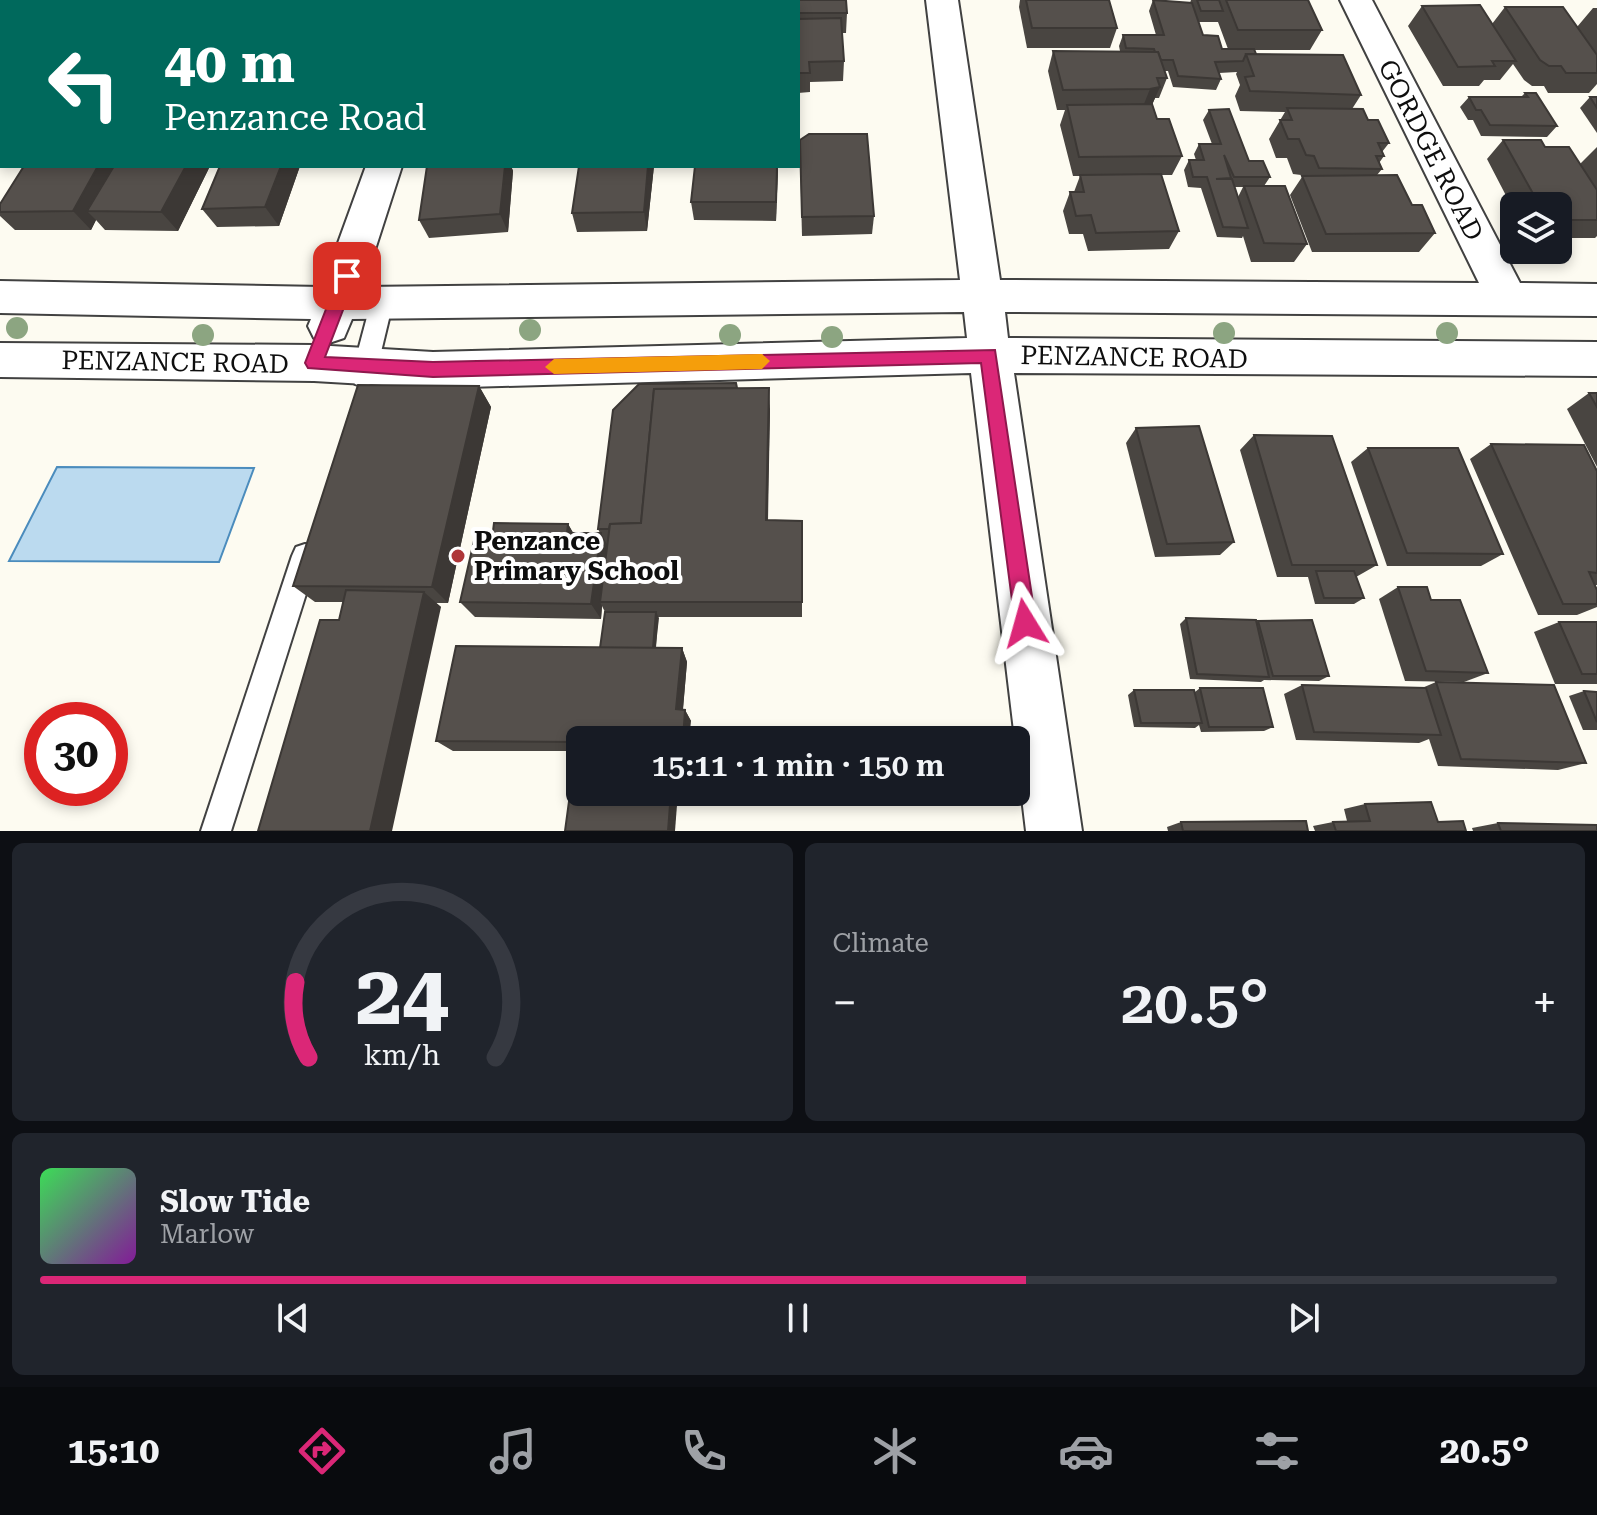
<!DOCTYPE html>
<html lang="en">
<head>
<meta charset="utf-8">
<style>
	body { margin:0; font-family:"Roboto Serif",serif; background:#20242c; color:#f1f3f6; height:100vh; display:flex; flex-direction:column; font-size:30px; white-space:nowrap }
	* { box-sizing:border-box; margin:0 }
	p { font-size:26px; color:#9ea1a6 }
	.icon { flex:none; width:44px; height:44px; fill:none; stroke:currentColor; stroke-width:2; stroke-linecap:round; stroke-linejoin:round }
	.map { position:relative; height:831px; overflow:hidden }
	.side { display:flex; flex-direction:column; gap:12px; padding:12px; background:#0d0f14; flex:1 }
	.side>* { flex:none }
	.banner { position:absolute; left:0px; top:0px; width:800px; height:168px; box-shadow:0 4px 12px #0003; background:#00695c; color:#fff; overflow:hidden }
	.buttons { position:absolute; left:1500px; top:192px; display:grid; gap:16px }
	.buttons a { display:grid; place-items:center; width:72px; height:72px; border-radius:12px; background:#171b24; box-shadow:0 4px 12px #0003; font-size:40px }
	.speed { position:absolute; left:24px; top:702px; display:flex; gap:16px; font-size:40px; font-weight:700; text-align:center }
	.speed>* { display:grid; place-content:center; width:104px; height:104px; border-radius:50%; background:#171b24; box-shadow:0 4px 12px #0003; line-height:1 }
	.speed .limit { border:12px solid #d22; background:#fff; color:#111 }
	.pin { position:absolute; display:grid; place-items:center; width:68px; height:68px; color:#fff; margin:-34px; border-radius:16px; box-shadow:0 4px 12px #0006 }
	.me { position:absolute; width:88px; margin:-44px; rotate:352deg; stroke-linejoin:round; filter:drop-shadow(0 0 6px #0008) }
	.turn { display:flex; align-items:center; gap:28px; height:168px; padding:0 32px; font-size:36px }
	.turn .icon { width:104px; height:104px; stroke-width:2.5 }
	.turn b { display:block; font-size:56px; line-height:68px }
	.big { font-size:60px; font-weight:600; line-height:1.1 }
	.side .card { flex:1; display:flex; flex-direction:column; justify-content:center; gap:12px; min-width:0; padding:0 28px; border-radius:12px; background:#20242c }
	.side .dial { align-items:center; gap:0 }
	.dial svg { height:208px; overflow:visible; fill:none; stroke:#363941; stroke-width:7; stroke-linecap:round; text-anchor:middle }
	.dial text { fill:#f1f3f6; stroke:none }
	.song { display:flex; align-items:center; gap:24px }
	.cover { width:96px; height:96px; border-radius:12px; background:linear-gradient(135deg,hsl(130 70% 55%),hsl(290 70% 35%)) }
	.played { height:8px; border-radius:4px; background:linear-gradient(90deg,#db2777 65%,#363941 65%) }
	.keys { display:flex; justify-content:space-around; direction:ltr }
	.heat { display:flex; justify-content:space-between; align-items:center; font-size:44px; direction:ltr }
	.side .tiles { flex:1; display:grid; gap:12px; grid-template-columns:1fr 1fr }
	.card:last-child { grid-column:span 2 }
	.trip { position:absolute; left:566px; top:726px; width:464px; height:80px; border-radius:12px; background:#171b24; box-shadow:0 4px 12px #0003; font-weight:600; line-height:80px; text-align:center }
	.tabs { display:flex; height:128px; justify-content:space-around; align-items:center; background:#090b0e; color:#9ea1a6 }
	.tabs .icon { width:56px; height:56px }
	.tabs .selected { color:#db2777 }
	.tabs b { font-size:36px; color:#f1f3f6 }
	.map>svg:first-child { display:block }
	.water { fill:#bbdaef; stroke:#4b8cbd; stroke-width:2 }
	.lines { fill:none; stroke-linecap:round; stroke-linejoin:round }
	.service-casing { stroke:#414141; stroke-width:4 }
	.minor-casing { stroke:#414141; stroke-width:4 }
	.service { fill:#fff; fill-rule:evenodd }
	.minor { fill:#fff; fill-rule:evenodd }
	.tree { fill:#8ca581 }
	.wall { fill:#494541; fill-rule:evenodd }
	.shaded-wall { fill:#3c3835 }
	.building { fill:#55504c; stroke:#3c3835; stroke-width:2 }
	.route { fill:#db2777; stroke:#8e194d; stroke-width:2 }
	.slow { fill:#f59e0b }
	.poi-dot { fill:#ae3638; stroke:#fff; stroke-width:3 }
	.labels { text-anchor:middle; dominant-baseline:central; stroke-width:8; stroke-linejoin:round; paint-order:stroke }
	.street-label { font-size:26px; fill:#0e0e0e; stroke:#fff }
	.poi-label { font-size:26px; font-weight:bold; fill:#0e0e0e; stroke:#fff; text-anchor:start }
</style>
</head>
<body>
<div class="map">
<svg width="1597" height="831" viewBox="0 0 1597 831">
	<rect width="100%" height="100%" fill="#fdfbf1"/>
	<path class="water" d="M57 467 254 468 219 562 9 561Z"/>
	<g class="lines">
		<defs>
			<g id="service">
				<path d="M382 293 390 296 393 302 375 377 371 384 363 387 355 384 351 377 371 302 374 296Z"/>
				<path d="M305 544 314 547 318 556 231 831H201L292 556 296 547Z"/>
			</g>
			<g id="minor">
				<rect x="423" y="0" width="32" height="2"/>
				<path d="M926 0H958L1000 280 1479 283 1340 0H1372L1520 283 1597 284V316L1005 312 1008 338 1597 342V376L1014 373 1082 831H1026L971 373 433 388 314 381 0 377V343L314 345 433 352 967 338 964 312 352 319 344 338 329 343 314 338 308 326 311 319 0 313V281L322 287 366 166H402L363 287 960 280Z"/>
			</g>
		</defs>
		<use href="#service" class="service-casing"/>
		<use href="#minor" class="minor-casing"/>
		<use href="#service" class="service"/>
		<use href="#minor" class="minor"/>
	</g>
	<g class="tree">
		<circle cx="17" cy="328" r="11"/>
		<circle cx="530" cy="330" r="11"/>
		<circle cx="1224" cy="333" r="11"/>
		<circle cx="1447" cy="333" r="11"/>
		<circle cx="203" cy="335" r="11"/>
		<circle cx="730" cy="335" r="11"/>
		<circle cx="832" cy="337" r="11"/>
	</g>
	<g class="wall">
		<path d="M0 0H115L114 2H2V76H0Z"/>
		<path d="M217 0H354L353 2H216Z"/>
		<path d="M1020 0H1109L1117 28 1110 48H1027L1019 7Z"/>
		<path d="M1153 0 1190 3 1191 0H1308L1322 30 1310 50H1254L1256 54 1361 95 1352 109 1368 120 1389 143 1382 152 1384 156 1379 163 1382 169 1377 175 1412 205 1435 233 1419 252H1312L1290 195 1302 177 1301 175 1293 174 1287 158H1276L1269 139 1285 112 1240 111 1235 96 1240 85 1236 74 1237 72 1219 73 1221 79 1216 90 1173 87 1168 71H1165L1167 78 1159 98H1155L1152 105 1157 119 1182 156 1172 175H1161L1179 231 1169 249 1088 251 1083 234H1069L1063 211 1070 192H1074L1080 176H1073L1060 125 1065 110H1057L1048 71 1053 51H1120L1119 46 1123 35H1156L1149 11ZM1199 22H1218L1228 49H1222L1203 35Z"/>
		<path d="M798 2 847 13 846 33H842L844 61 843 81 810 82V92L798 93Z"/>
		<path d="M1422 6 1492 24 1505 7 1577 27 1593 8H1597V84L1589 93H1548L1544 86H1532L1524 80 1513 64 1500 80H1484L1479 86H1443L1408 26Z"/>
		<path d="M1525 93 1557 126 1547 137 1481 136 1473 120H1468L1460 107 1469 97H1521Z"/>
		<path d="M1590 97H1597V133L1580 108Z"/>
		<path d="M1209 110 1249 161 1270 177 1264 186 1307 244 1294 262H1251L1243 236 1242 238 1217 237 1201 188 1188 187 1184 170 1189 160H1196L1194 154 1199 144H1212L1203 120ZM1234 187H1243L1238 197Z"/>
		<path d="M1503 140 1580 164 1597 147V236L1595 238H1558V206H1514V211L1487 159Z"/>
		<path d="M800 159 874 216 872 234 802 236Z"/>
		<path d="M24 166H210L178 231 105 230 96 220 91 230H15L0 216V204Z"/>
		<path d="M300 166 279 226 217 227 202 209Z"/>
		<path d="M427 166H511L513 171 508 232 429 238 419 220Z"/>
		<path d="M579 166H654L647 231 577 232 572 213Z"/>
		<path d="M695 166H778L776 221 694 220 691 202Z"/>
		<path d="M479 386 491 407 448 603H436L441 607 339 620 343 602H315L293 586Z"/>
		<path d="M737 388 770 409 768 521H802V617H658L656 648H682L687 662 683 709 685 710 691 721 576 751H453L436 741 600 648 605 612 602 606 601 619 475 617 460 602 493 531 568 524 573 533H600L598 529Z"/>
		<path d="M1589 393H1597V467L1567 409Z"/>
		<path d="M1136 428 1234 542 1220 555 1155 557 1126 443Z"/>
		<path d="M1254 435 1377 565 1356 577 1364 598 1354 604H1315L1308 577H1277L1240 450Z"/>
		<path d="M1491 444 1597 471V585H1595L1597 590V607L1577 615H1538L1470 459Z"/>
		<path d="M1368 448 1503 554 1481 566H1387L1351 462Z"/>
		<path d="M1398 587 1431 600 1488 673 1464 682 1405 681 1379 599Z"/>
		<path d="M1186 618 1256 622 1258 621 1329 676 1319 681 1264 680 1261 682 1190 679 1180 624Z"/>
		<path d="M1559 622H1597V684H1555L1534 632Z"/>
		<path d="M1436 682 1586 763 1558 770 1438 766 1429 739 1419 743 1296 740 1284 694 1302 685 1422 688Z"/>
		<path d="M1200 688 1273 727 1264 731 1201 732 1199 725 1195 728 1134 727 1128 695 1134 690 1195 692Z"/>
		<path d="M1584 691 1597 692V730H1583L1569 696Z"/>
		<path d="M1365 804 1438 822 1466 831H1315L1313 826 1333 822 1347 821 1344 809Z"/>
		<path d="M1181 822 1308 831H1168L1167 827Z"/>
		<path d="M1498 823 1597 831H1473L1472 828Z"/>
	</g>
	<g class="shaded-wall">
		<path d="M87 0H115L114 2H86Z"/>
		<path d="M336 0H354L353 2H337Z"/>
		<path d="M0 87 2 89V99L0 101Z"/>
		<path d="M1160 87 1151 107 1142 109 1150 89Z"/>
		<path d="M98 166H125L87 211 96 220 91 230 73 211Z"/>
		<path d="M186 166H210L178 231 161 212Z"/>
		<path d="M281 166H300L279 226 265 207Z"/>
		<path d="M505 166H511L513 171 508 232 500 214Z"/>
		<path d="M648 166H654L647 231 644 212Z"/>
		<path d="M777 166H778L776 221V202Z"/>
		<path d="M479 386 491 407 448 603 432 587Z"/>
		<path d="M769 388 770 409 767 538 766 520Z"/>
		<path d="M568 524 578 541 567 533Z"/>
		<path d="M601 533 610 550 600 602 602 606 601 619 591 604Z"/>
		<path d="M424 592 441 607 392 831H370Z"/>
		<path d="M656 612 659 618 654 662 652 656Z"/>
		<path d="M682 648 687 662 682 720 676 709Z"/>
		<path d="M685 710 691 721 689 740H683Z"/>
		<path d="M671 792H678L675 831H668Z"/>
	</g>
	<g class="building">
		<path d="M0 0H87L86 2H2V7H0Z"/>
		<path d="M133 0H174L172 2H131Z"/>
		<path d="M217 0H232L233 2H216Z"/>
		<rect x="505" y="0" width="102" height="2"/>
		<path d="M723 0H846L847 13H798V2H723Z"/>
		<path d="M1026 0H1109L1117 28H1032Z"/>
		<path d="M1153 0 1192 3 1203 35 1218 36 1222 49H1254L1256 54H1246L1243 61 1215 62 1221 79 1178 76 1173 60H1161L1158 52H1155L1154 49 1126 48 1123 35H1164Z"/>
		<path d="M1197 0H1219L1223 11H1201Z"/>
		<path d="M1226 0H1308L1322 30H1238Z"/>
		<path d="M1480 5 1516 61H1492L1495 66 1458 67 1422 6Z"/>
		<path d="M1505 7H1563L1597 55V73H1566L1561 66H1549L1540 60Z"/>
		<path d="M841 18 844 61 809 62 810 73H798V19Z"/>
		<rect x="0" y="21" width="2" height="35"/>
		<path d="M1053 51 1158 52 1167 78H1157L1160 87 1150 89 1063 90Z"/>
		<path d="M1246 54 1343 55 1361 95 1250 91 1245 77 1254 76Z"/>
		<path d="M1525 93H1536L1557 126 1490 125 1481 110H1476L1469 97H1528Z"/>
		<path d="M1590 97H1597V108Z"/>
		<path d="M1152 104 1157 119H1169L1182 156 1079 157 1067 105Z"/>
		<path d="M1287 108 1363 109 1368 120H1378L1389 143H1378L1384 156H1376L1382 169 1319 168 1314 156 1306 155 1299 139H1288L1280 120H1292Z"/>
		<path d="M1229 109 1249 161H1263L1270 177H1234L1224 155 1231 178 1216 179H1232L1248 228 1223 227 1207 177H1193L1189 160H1204L1199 144H1221L1209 110Z"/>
		<path d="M809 134H867L874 216 802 217 800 140Z"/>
		<path d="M1503 140H1541L1545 147H1569L1597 190V220H1558V206H1540Z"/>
		<path d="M24 166H98L73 211 0 212V204Z"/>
		<path d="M114 166H186L161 212 87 211Z"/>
		<path d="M220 166H281L265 207 202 209Z"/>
		<path d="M427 166H505L500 214 419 220Z"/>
		<path d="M579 166H648L644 212 572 213Z"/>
		<path d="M695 166H777L776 202H691Z"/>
		<path d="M1161 174 1179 231 1096 233 1091 215 1076 216 1070 192H1084L1080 175Z"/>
		<path d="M1397 175 1412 205H1422L1435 233 1326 234 1302 176Z"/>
		<path d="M1244 186H1285L1307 244 1264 243Z"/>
		<path d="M736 383 737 388 654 389 641 523 610 524 609 529H598L613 410 639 384Z"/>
		<path d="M358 385 479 386 432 587 293 586Z"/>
		<path d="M769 388 766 520 802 521V602H600L610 524 641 523 654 389Z"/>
		<path d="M1589 393H1597V407Z"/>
		<path d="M1199 426 1234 542 1167 544 1136 428Z"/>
		<path d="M1254 435 1332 436 1377 565H1292Z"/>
		<path d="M1491 444 1584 445 1597 471V573L1589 572 1597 590V604H1563Z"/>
		<path d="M1368 448H1458L1503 554 1407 553Z"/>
		<path d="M494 523 568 524 567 533H601L591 604 460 602 476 532 493 531Z"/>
		<path d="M1316 571H1354L1364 598H1324Z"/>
		<path d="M1398 587H1427L1431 600H1460L1488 673 1426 671Z"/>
		<path d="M346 590 424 592 370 831H258L320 620H339Z"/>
		<path d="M605 612H656L653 648H600Z"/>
		<path d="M1186 618 1256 620 1269 677 1197 674Z"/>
		<path d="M1312 620 1329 676H1273L1258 621Z"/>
		<path d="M1559 622H1597V674H1582Z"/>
		<path d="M456 646 682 648 676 709 685 710 683 740H580V792H671L668 831H565L577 742 436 741Z"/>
		<path d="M1436 682 1554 685 1586 763 1461 759Z"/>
		<path d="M1302 685 1426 688 1441 735 1314 732Z"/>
		<path d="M1200 688H1263L1273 727H1209Z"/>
		<path d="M1134 690H1194L1202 723H1141Z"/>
		<path d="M1584 691 1597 692V722Z"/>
		<path d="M1431 802 1438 822 1463 821 1466 831H1336L1333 822 1370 821 1365 804Z"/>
		<path d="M1306 821 1308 831H1183L1181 822Z"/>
		<path d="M1498 823 1597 825V831H1501Z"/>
	</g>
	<path class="route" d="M347 269 356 276 325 357 433 362 995 350 1036 623 1033 630 1025 633 1018 630 1015 623 981 363 433 377 308 368 305 363 339 276Z"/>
	<path class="slow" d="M762 354 770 361 762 369 554 374 545 367 554 359Z"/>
	<circle class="poi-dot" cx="458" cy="556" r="8"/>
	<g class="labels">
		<g class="street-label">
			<text transform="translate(1431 150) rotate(63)">GORDGE ROAD</text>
			<text transform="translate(1134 357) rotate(1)">PENZANCE ROAD</text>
			<text transform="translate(175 362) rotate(1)">PENZANCE ROAD</text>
		</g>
		<g class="poi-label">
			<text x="474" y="541">Penzance<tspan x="474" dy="30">Primary School</tspan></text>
		</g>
	</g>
</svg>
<div class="buttons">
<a><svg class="icon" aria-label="layers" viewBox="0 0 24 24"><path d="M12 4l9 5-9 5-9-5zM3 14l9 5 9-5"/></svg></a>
</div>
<div class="speed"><div class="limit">30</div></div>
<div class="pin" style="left:347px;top:276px;background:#d93025"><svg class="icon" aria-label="arrive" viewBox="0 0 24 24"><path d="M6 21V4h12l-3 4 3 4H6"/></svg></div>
<svg class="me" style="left:1025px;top:623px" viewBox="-20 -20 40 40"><path d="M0-17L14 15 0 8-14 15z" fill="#db2777" stroke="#fff" stroke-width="4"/></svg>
<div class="trip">15:11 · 1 min · 150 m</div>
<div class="banner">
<div class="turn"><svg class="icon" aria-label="left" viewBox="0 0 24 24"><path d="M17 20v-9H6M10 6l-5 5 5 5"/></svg><div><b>40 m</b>Penzance Road</div></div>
</div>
</div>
<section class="side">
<div class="tiles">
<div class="card dial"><svg viewBox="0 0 100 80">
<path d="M14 69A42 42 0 1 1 86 69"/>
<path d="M14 69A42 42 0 0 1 9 40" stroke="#db2777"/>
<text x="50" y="56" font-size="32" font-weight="700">24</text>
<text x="50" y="72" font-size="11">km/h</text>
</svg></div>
<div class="card"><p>Climate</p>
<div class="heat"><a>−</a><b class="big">20.5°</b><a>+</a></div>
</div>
<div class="card">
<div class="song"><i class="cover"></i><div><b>Slow Tide</b><p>Marlow</p></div></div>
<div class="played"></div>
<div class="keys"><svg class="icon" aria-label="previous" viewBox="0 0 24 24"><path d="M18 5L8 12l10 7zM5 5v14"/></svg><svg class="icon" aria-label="pause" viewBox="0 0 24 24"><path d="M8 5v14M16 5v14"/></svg><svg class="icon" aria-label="next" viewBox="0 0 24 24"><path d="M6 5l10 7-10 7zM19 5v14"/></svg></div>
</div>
</div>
</section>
<nav class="tabs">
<b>15:10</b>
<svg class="icon selected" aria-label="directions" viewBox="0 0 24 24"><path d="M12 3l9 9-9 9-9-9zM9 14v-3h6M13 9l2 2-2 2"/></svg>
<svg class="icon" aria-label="music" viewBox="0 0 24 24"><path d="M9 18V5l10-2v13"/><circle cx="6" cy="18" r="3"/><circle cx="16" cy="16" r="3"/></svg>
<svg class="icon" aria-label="phone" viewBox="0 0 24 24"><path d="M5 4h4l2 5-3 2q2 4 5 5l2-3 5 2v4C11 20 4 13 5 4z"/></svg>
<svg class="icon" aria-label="climate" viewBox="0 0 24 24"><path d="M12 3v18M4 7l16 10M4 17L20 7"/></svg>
<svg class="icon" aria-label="car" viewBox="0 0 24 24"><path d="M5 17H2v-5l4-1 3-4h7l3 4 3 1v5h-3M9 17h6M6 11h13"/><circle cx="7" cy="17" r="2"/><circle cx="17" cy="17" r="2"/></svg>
<svg class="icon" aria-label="filters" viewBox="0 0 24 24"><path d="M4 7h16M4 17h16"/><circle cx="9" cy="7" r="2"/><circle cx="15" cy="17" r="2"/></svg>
<b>20.5°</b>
</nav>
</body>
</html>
